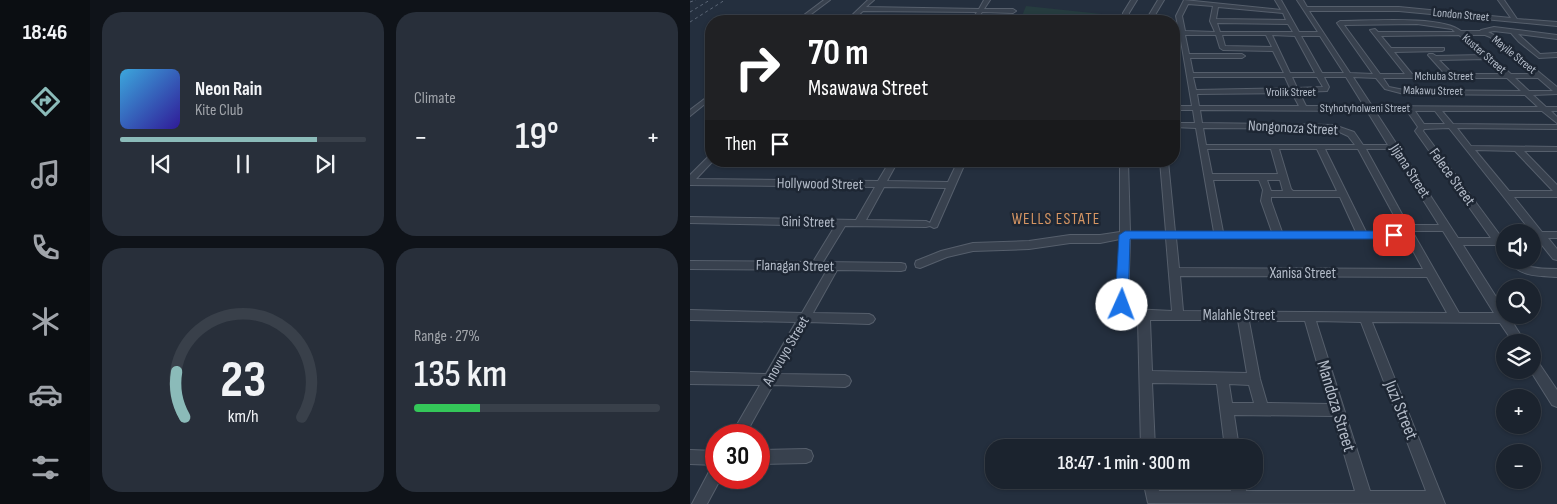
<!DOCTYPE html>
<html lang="en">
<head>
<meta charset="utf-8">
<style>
	body { margin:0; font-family:"Sofia Sans Condensed",sans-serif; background:#282f3a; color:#f1f3f6; height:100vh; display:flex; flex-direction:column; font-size:19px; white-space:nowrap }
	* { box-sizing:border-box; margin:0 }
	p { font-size:16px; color:#a0a4aa }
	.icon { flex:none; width:28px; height:28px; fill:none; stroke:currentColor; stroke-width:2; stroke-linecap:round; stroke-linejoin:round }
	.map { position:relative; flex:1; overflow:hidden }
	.details { display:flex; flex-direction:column; gap:12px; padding:12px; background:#0f1319; width:600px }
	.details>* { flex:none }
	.guide { position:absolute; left:15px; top:15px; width:475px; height:152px; border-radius:20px; box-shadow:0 1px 4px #0004,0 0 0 1px #39404a; background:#202124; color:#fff; overflow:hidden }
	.buttons { position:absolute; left:806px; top:224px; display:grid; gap:10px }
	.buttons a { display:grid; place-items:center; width:45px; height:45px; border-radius:50%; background:#1b232e; box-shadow:0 1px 4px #0004,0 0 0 1px #39404a; font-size:25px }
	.speed { position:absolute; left:15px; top:424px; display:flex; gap:10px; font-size:25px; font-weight:700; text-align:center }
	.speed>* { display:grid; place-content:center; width:65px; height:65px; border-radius:50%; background:#1b232e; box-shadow:0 1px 4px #0004,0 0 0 1px #39404a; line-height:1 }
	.speed .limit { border:8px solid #d22; background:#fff; color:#111 }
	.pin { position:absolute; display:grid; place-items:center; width:42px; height:42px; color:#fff; margin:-21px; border-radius:10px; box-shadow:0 2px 8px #0006 }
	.me { position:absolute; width:55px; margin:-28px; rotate:2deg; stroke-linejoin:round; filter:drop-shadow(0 0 4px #0008) }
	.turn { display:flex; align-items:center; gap:18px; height:105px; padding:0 20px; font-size:22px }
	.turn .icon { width:65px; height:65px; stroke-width:2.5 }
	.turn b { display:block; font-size:35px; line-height:42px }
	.then { display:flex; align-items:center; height:48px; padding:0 20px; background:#0003; gap:10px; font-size:19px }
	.big { font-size:38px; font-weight:600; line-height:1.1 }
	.details .tile { flex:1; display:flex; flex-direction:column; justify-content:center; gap:8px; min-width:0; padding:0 18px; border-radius:20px; background:#282f3a }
	.details .dial { align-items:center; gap:0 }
	.dial svg { height:130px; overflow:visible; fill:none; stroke:#39404a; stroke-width:7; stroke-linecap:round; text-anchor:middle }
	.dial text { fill:#f1f3f6; stroke:none }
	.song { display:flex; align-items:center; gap:15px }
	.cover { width:60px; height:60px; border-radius:8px; background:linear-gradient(135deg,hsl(200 70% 55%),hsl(250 70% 35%)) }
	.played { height:5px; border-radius:2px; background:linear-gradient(90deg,#8bbbb9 80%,#39404a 80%) }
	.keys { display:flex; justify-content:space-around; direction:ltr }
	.heat { display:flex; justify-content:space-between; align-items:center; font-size:28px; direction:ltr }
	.charge { height:8px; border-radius:4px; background:linear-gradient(90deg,#34c759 27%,#39404a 0) }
	.details .tiles { flex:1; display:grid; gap:12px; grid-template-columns:repeat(2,1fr) }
	.trip { position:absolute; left:295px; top:439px; width:278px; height:50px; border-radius:20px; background:#1b232e; box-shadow:0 1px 4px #0004,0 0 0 1px #39404a; font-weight:600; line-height:50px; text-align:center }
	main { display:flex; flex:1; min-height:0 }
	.tab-bar { display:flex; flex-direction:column; width:90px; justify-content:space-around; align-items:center; background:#0b0e12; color:#a0a4aa }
	.tab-bar .icon { width:35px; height:35px }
	.tab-bar .active { color:#8bbbb9 }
	.tab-bar b { font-size:22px; color:#f1f3f6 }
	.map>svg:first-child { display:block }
	.green { fill:#263c3f }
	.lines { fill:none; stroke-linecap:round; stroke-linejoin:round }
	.minor-casing { stroke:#565f6c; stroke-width:2 }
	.minor { fill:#38414e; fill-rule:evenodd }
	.rail { stroke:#5a6575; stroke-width:1; stroke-dasharray:3 3; stroke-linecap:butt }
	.route { fill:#1a73e8; stroke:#114b97 }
	.labels { text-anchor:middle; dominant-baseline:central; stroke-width:5; stroke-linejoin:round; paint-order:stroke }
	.far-street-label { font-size:12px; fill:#b4bcc9; stroke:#1d2633 }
	.street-label { font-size:15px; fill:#b4bcc9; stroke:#1d2633 }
	.neighbourhood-label { font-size:16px; letter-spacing:1px; fill:#d59563; stroke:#1d2633 }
	.near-street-label { font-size:18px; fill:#b4bcc9; stroke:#1d2633 }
</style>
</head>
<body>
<main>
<nav class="tab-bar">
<b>18:46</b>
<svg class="icon active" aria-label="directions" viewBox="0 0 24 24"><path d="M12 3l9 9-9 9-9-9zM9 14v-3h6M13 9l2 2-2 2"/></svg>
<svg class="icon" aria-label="music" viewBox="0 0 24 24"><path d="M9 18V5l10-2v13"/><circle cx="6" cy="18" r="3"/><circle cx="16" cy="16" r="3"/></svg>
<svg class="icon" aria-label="phone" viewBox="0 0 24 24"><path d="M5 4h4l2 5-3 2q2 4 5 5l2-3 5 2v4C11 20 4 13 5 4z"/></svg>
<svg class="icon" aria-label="climate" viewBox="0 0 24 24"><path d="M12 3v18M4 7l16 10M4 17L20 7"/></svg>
<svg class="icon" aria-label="car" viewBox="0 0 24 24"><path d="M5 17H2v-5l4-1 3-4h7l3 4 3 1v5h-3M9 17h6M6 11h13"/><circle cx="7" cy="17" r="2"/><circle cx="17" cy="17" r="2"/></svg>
<svg class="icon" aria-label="filters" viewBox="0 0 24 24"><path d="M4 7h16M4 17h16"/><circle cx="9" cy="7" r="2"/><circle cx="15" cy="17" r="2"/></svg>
</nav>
<section class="details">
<div class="tiles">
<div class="tile">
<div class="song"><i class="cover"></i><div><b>Neon Rain</b><p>Kite Club</p></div></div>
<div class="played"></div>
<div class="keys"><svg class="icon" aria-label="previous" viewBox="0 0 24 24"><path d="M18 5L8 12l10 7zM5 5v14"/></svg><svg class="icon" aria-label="pause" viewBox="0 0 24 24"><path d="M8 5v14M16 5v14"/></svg><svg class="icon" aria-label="next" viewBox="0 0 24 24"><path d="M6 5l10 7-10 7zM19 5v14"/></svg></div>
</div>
<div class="tile"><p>Climate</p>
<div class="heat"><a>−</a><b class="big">19°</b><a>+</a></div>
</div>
<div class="tile dial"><svg viewBox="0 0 100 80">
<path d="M14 69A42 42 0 1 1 86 69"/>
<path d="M14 69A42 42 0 0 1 9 41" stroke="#8bbbb9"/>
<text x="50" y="56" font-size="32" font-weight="700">23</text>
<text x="50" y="72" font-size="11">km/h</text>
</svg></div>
<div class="tile"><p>Range · 27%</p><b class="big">135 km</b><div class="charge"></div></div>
</div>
</section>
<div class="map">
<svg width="867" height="504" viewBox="0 0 867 504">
	<rect width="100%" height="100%" fill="#242f3e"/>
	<path class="green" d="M336 6 421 15V18H432V21H330Z"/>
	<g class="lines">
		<defs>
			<g id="minor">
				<path d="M134 0H140L112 21H106Z"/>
				<path d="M178 0H184L176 7 289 9 294 0H300L294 9H323L326 11 323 13 292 12 287 21H281L287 12 173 11 162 21H156Z"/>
				<path d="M441 0H447L439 13 438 21H432L433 13Z"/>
				<path d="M468 0H474L465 15 466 21H460L459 15Z"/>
				<path d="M494 0 591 10 585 0H591L609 32H628L607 0H613L617 7H709L821 18 808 0H814L827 19 867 22V26L709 11H619L660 73 683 74 647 23 650 21C677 21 752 15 771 31H790L791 30 804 27 867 35V39L828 34 850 54 867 53V57L849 58 829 42 821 33 804 31 798 32 804 35 867 87V94L843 95 856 107H867V111H861L867 117V123L852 111H752L763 124 867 125V129L767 128 781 146 867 147V151H834L867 185V197H824L852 232H867V238H858L867 249V260L863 259 759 128 734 129 733 131 815 242V253L811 252 806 245H773L815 311V315H818L835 342H823L810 323 682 322 755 504 458 503 453 480H467L469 491H541L540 480H554L556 491H665L643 416 544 415 549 448H535L527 384 462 383 465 448H451L448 319 434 316 426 305 430 239 410 243H380L339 249 283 251 257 257 230 268 226 267 225 264 226 261 251 251 283 243 339 241 380 235H410L430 232V161H438L440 232H476L470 161H478L485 232H524L506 128 484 127V123H505L503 110H484V106H502L490 35H484V31H489L486 16ZM498 4 523 6 520 21 525 32 495 31 492 16ZM528 7 593 13 596 20 526 19ZM527 23 598 24 603 32H530ZM727 24 762 29 765 32H688L685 29 680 30 715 74H690L654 25ZM495 35H526L530 48 533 50 583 51 594 73H503L500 58H552L555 56 552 54H499ZM532 35H576L582 47 535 46ZM582 35 605 36 625 73H600ZM769 35 792 55 746 56 743 54H739L738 55 755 74H722L704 52 752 51 754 50V48H701L691 36ZM775 35H795L800 37 843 74H821ZM611 36H630L654 73H632ZM796 59 813 74H763L749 60ZM503 77H595L600 88 506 90ZM602 77H627L633 87 607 88ZM634 77H656L674 106H616L609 92 637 91 639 87ZM663 77 686 78 695 89 714 94 835 95 848 107 682 106ZM693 78H817L831 91 714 90 699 87ZM825 78H848L863 91H839ZM602 93 609 106H509L507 94ZM510 110 677 111 698 145H673L664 132 644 125 512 123ZM685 111H717L728 127 725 131 801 238H768ZM725 111H745L755 124H734ZM513 128 643 129 658 136 665 145H516ZM517 149H581L588 174H522ZM589 149H627L647 191H603L601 189ZM635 149H668L713 232H676ZM676 149H701L749 225H718ZM785 150 825 151 863 191H819ZM523 180H569L573 190 571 201 582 232H533ZM577 180H590L593 191H581ZM581 197H650L666 232H592L581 201ZM722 231H753L804 313H769ZM440 238H476L482 311 441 309 438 304ZM486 238H716L733 269 489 268ZM490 276 737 277 757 313 493 311ZM460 320H548L557 373 462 371ZM559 321H615L639 404 577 403 570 379ZM626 321 671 322 736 491H680ZM539 384 559 385 564 403H542Z"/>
				<path d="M21 94V99L0 116V110Z"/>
				<path d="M21 156V161H23L6 179 188 181 200 161H208L197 181 258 182 268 161H276L247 227 244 228 240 226 236 227 155 226 133 262 211 263 215 264 216 267 215 270 211 271 147 270 123 313 179 314 183 316 185 319 183 322 179 324 118 322 89 374 155 375 159 377 161 381 159 385 155 387 83 385 55 435H41L70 385 0 384V372L76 374 106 322 0 320V310L112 313 137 270 0 269V261L123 262 145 226 0 223V217L166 220 185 187 0 185V175L18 157ZM194 187 256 188 240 223 236 221 176 220Z"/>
				<path d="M818 260C831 260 831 264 841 267 850 269 859 269 867 269V277C849 276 829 277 818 260Z"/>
				<path d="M842 358 846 359 867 390V407L862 405 840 370H842Z"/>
				<path d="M116 449 121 451 123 456 121 461 116 463 69 464V450Z"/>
				<path d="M0 450 26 451V465L0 464Z"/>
				<path d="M26 466V478H31L17 504H2L21 468Z"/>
			</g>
		</defs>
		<use href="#minor" class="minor-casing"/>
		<use href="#minor" class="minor"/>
		<g class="rail">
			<path d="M0 2 6 0"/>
			<path d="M0 12 20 0"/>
			<path d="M0 22 35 0"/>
		</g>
	</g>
	<path class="route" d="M435 231H704L710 235 704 239H440L438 305 436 308 432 310 427 308 425 305 429 235Z"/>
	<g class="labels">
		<g class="far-street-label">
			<text transform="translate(771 15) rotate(5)">London Street</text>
			<text transform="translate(794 54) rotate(41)">Kuster Street</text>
			<text transform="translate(824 55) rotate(39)">Mayile Street</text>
			<text x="754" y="76">Mchuba Street</text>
			<text transform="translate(743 91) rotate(1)">Makawu Street</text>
			<text x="601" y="92">Vrolik Street</text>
			<text x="675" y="108">Styhotyholweni Street</text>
		</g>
		<g class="street-label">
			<text transform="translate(603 128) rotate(3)">Nongonoza Street</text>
			<text transform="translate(720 171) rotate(57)">Jijana Street</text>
			<text transform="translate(762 177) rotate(54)">Felece Street</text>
			<text transform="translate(130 184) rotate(1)">Hollywood Street</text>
			<text transform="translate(118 222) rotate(1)">Gini Street</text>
			<text transform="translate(105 266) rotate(1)">Flanagan Street</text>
			<text x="613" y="273">Xanisa Street</text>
			<text x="549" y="315">Malahle Street</text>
			<text transform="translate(96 351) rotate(-60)">Anovuyo Street</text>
		</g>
		<g class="neighbourhood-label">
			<text x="366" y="219">WELLS ESTATE</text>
		</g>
		<g class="near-street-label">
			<text transform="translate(646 406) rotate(73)">Mandoza Street</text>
			<text transform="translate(711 410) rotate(68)">Juzi Street</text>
		</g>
	</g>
</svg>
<div class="buttons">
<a><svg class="icon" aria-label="sound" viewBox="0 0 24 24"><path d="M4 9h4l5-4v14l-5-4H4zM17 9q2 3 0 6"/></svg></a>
<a><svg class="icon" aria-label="search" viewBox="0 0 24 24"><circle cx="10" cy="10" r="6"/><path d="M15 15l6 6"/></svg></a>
<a><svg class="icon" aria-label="layers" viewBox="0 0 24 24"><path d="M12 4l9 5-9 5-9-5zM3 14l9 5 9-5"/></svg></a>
<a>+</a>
<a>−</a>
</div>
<div class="speed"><div class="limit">30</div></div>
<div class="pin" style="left:704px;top:235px;background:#d93025"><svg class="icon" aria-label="arrive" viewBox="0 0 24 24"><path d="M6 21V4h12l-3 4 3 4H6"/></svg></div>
<svg class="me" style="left:432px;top:305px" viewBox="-20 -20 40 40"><circle r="19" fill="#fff"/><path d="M0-13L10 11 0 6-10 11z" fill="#1a73e8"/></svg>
<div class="trip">18:47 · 1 min · 300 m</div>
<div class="guide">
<div class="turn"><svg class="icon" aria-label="right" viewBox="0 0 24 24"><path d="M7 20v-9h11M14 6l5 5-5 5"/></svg><div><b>70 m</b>Msawawa Street</div></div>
<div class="then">Then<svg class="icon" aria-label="arrive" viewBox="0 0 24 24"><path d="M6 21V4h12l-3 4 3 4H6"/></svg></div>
</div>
</div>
</main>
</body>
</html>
